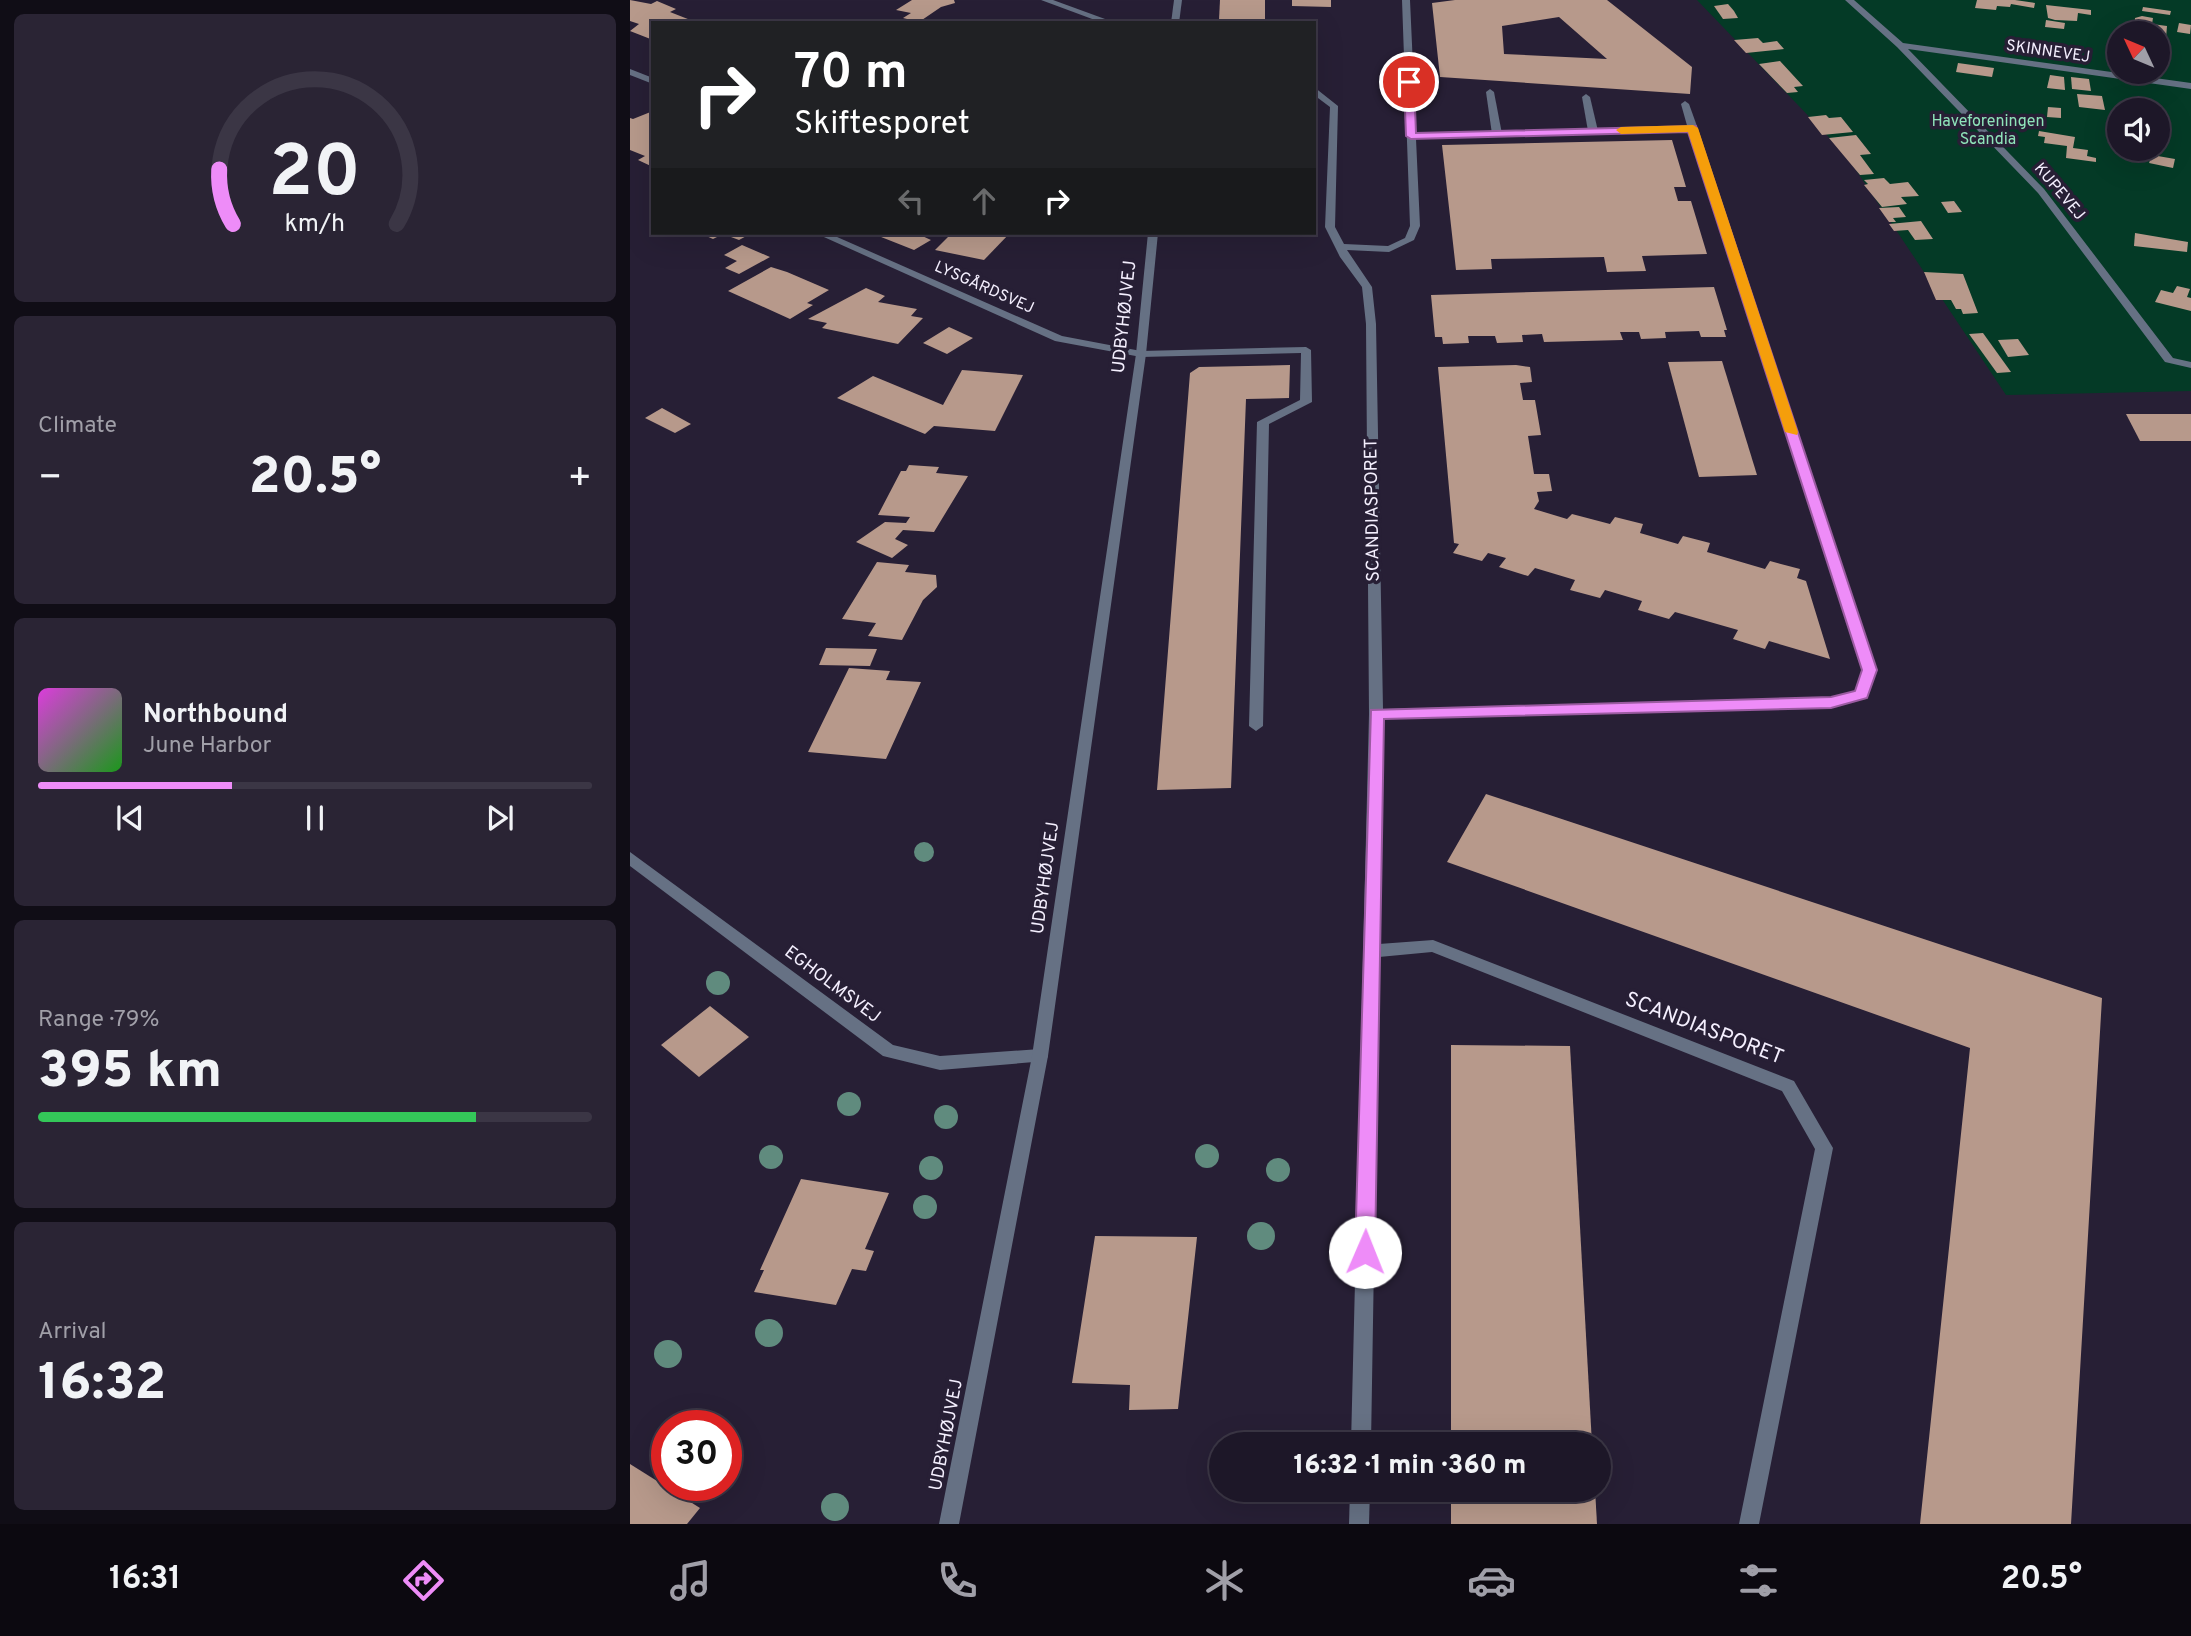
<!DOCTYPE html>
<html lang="en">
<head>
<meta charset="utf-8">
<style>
	body { margin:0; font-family:Overpass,sans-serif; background:#2a2434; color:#f1f3f6; height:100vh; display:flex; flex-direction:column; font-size:26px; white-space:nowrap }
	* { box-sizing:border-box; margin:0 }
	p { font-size:23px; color:#a09fa8 }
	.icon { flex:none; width:38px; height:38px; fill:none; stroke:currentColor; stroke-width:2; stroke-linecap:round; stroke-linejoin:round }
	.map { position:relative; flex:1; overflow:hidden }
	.drawer { display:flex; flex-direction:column; gap:14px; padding:14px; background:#100d16; width:630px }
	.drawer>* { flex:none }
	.banner { position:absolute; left:21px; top:21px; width:665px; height:214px; border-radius:0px; box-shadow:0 7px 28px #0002,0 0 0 2px #3b3645; background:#202124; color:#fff; overflow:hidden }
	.needle { width:46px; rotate:314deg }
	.controls { position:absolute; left:1477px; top:21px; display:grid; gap:14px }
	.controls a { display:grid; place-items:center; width:63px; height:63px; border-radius:50%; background:#1d1728; box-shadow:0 7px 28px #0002,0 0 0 2px #3b3645; font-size:35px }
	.speed { position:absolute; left:21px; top:1410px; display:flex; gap:14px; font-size:35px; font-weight:700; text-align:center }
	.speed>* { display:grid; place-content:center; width:91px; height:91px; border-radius:50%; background:#1d1728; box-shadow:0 7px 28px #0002,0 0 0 2px #3b3645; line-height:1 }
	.speed .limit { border:10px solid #d22; background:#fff; color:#111 }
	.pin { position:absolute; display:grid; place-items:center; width:60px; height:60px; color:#fff; margin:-30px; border:4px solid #fff; border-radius:50%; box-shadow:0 2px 7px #0007 }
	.me { position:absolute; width:77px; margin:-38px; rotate:1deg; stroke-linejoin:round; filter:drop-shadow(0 0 5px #0008) }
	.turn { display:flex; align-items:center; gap:24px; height:147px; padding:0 28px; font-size:32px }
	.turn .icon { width:91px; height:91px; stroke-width:2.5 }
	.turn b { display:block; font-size:49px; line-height:60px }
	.lanes { display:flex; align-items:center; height:66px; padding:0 28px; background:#0003; justify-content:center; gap:35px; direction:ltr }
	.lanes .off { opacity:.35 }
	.big { font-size:52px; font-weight:800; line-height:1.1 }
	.drawer .tile { flex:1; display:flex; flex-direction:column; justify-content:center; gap:10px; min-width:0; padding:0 24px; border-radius:10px; background:#2a2434 }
	.drawer .dial { align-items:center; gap:0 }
	.dial svg { height:182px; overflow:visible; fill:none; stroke:#3b3645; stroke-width:7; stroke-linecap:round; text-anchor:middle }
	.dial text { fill:#f1f3f6; stroke:none }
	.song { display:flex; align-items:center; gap:21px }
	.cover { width:84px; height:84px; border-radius:10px; background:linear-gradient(135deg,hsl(300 70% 55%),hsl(120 70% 35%)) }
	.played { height:7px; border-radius:4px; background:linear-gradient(90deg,#ee8cf8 35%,#3b3645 35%) }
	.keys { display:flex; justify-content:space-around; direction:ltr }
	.heat { display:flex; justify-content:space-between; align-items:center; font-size:38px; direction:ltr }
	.charge { height:10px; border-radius:5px; background:linear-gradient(90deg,#34c759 79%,#3b3645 0) }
	.trip { position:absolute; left:579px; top:1432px; width:402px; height:70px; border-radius:35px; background:#1d1728; box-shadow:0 7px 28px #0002,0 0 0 2px #3b3645; font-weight:800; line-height:70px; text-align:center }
	.menu { display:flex; height:112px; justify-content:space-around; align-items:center; background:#0c0910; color:#a09fa8 }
	.menu .icon { width:49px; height:49px }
	.menu .current { color:#ee8cf8 }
	.menu b { font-size:32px; color:#f1f3f6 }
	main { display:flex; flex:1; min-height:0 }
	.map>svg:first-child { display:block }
	.green { fill:#043a26; fill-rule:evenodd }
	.building { fill:#b7998b; fill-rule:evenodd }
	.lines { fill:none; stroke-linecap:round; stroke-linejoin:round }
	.service { fill:#667184; fill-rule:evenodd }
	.minor { fill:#667184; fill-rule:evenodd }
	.tertiary { fill:#667184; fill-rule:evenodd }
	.tree { fill:#608b7e }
	.route { fill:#ee8cf8; stroke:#9b5ba1; stroke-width:2 }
	.slow { fill:#f59e0b }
	.labels { text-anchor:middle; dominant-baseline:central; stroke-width:7; stroke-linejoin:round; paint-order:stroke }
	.far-street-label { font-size:16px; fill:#f4effe; stroke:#271f35 }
	.far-park-label { font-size:16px; fill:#8fe4ba; stroke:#271f35 }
	.street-label { font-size:18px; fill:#f4effe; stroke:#271f35 }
	.near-street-label { font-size:21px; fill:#f4effe; stroke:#271f35 }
</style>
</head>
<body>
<main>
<section class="drawer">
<div class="tile dial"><svg viewBox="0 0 100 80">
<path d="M14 69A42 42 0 1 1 86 69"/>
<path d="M14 69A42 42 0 0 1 8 45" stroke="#ee8cf8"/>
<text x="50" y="56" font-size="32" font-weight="700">20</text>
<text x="50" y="72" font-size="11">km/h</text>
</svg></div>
<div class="tile"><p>Climate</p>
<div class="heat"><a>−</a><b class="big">20.5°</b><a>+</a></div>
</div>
<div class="tile">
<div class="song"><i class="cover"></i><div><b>Northbound</b><p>June Harbor</p></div></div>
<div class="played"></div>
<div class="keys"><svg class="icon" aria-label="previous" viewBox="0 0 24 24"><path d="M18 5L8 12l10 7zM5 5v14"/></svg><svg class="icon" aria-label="pause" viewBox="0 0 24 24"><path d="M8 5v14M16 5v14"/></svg><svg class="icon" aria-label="next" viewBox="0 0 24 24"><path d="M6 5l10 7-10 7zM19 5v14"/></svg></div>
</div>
<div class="tile"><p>Range · 79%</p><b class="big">395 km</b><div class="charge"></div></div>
<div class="tile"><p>Arrival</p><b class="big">16:32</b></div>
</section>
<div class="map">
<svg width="1561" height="1524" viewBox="0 0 1561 1524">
	<rect width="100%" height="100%" fill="#271f35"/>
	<path class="green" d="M1067 0H1561V391L1376 395 1216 155ZM1489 33H1528V72H1489ZM1489 110H1528V149H1489Z"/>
	<g class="building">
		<path d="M0 0 21 4 27 1 46 9 40 12 68 23H23V40L0 31 9 24 0 21Z"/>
		<path d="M282 0H324L325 3 311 7 289 22 273 18 281 13 266 10Z"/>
		<path d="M590 0H635V19L589 20Z"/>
		<path d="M662 0H701V7L662 6Z"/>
		<path d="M825 0H977L1062 67 1060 94 810 77 802 3ZM929 17 977 59 874 54 872 26Z"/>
		<path d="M1347 0H1385L1405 3 1404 8 1381 4 1380 7 1367 6 1366 10 1345 8Z"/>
		<path d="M1098 4 1104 11 1108 18 1093 19 1084 6Z"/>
		<path d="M1416 5 1461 10V15L1448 13 1447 21 1425 20 1418 18Z"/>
		<path d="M1513 7 1541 11 1540 15 1512 11Z"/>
		<path d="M1512 16 1523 18 1522 24 1537 26 1536 38 1528 37V33L1504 32 1505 18Z"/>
		<path d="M1416 20 1435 23 1434 29 1415 27Z"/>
		<path d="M1549 23 1561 25 1560 34 1547 32Z"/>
		<path d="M1128 38 1133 43 1147 41 1154 49 1116 53 1104 40Z"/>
		<path d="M1150 61 1173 86 1164 87 1168 92 1157 93 1129 64Z"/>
		<path d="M1328 63 1364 68 1362 77 1326 72Z"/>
		<path d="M1420 75 1434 77 1435 90 1417 88Z"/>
		<path d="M1441 77 1459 79 1461 91 1442 89Z"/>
		<path d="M1447 94 1472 96 1475 110 1449 107Z"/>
		<path d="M1418 107 1431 108V118L1417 117Z"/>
		<path d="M23 111V167L8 160 15 156 0 150V118L3 119Z"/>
		<path d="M1196 115 1199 118 1211 117 1223 132 1192 135 1178 117Z"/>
		<path d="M1409 131 1445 137 1443 148 1458 150 1457 156 1466 158V162L1436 158 1437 146 1414 143 1415 137 1408 136Z"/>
		<path d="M1226 135 1241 154 1230 155 1244 174 1230 175 1199 138Z"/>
		<path d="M1042 140 1056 187H1044L1048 201H1061L1077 254 1012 256 1016 271 977 272 974 257 861 259 862 269 826 270 812 145Z"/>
		<path d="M1522 155 1545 159 1543 168 1519 163Z"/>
		<path d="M1254 178 1260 184 1278 182 1289 196 1271 197 1277 204 1252 207 1234 185 1238 184 1234 180Z"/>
		<path d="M1324 201 1332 212 1318 213 1311 202Z"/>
		<path d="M1269 207 1276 217 1263 218 1266 222H1259L1249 208Z"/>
		<path d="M1291 221 1303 239 1285 240 1278 230 1264 231 1259 224Z"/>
		<path d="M78 233H122L109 240 93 234 83 239 74 235Z"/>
		<path d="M241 233H294L290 235 301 240 284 250Z"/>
		<path d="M322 233H380L354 260 305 250Z"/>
		<path d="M1505 233 1558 242 1557 252 1504 246Z"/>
		<path d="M112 245 140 257 109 274 95 268 107 261 94 255Z"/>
		<path d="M141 267 157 272 199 290 177 303 183 305 160 319 98 291Z"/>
		<path d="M1294 272 1333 274 1348 313 1333 314 1331 309H1326L1321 300H1306Z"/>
		<path d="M1547 286 1560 289 1557 297 1561 298V311L1525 302 1531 290 1543 293Z"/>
		<path d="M1084 287 1097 330H1094L1096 337H1071L1069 331 1035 332 1036 338 1011 339 1009 332H990L993 340 914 342 912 334 892 335 893 342 867 343 865 336H838L839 343 813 344 812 337H805L801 295Z"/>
		<path d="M236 288 255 296 248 302 287 309 281 316 293 318 268 344 192 328 197 323 178 319Z"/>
		<path d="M319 327 343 338 317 354 293 343Z"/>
		<path d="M1353 333 1381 372 1367 373 1339 334Z"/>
		<path d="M1388 339 1399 355 1378 357 1368 340Z"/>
		<path d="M1092 361 1127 475 1069 477 1038 362Z"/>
		<path d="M660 365 659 398 616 399 601 788 527 790 560 373 569 367Z"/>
		<path d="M886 365 900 367 902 382 890 383 893 400H905L911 435 898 436 904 474H919L922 491 907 492 909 501 904 509 937 519 942 514 980 524 985 517 1013 524 1010 533 1048 544 1053 536 1080 543 1077 552 1135 569 1140 561 1170 569 1167 578 1176 581 1200 659 1139 641 1135 649 1103 639 1108 630 1045 612 1039 619 1008 610 1012 601 975 590 970 598 940 590 945 580 905 568 898 576 869 567 876 558 858 553 852 561 823 553 829 544 824 543 808 367Z"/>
		<path d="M332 370 393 375 365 431 304 426 295 434 207 398 243 376 313 405Z"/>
		<path d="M32 408 61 424 45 433 15 418Z"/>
		<path d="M1496 414H1561V441H1510Z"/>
		<path d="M279 465 309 467 306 473 338 476 304 532 273 530 265 539 278 545 262 558 226 542 255 522 276 523 280 517 248 515 271 471H276Z"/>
		<path d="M247 562 279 565 275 572 306 575 307 587 293 600 272 640 238 636 246 623 212 619Z"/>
		<path d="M196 648 247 649 240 666 189 665Z"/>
		<path d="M219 668 260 671 256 680 291 682 256 759 178 752Z"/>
		<path d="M856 794 1472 998 1441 1524H1290L1340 1048 817 862Z"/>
		<path d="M80 1006 119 1037 69 1077 31 1045Z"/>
		<path d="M821 1045 940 1046 962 1444H821Z"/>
		<path d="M171 1179 259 1193 235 1249 244 1251 236 1271 222 1269 206 1305 124 1292 134 1270H130Z"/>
		<path d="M465 1236 567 1237 548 1409 499 1410 500 1385 442 1383Z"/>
		<path d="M0 1464 70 1508 57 1524H0Z"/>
		<path d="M821 1489H965L967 1524H821Z"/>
	</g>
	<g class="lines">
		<g class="service">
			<path d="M860 89 864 92 872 134 867 137 862 134 856 92Z"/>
			<path d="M956 94 960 97 968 131 963 134 958 131 952 97Z"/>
			<path d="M1055 101 1059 104 1068 129 1066 131 1058 129 1051 104Z"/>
			<path d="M676 347 681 350 682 402 639 424 633 726 626 731 619 726 627 422 670 400 671 353 511 357 506 354 511 351Z"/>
		</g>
		<g class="minor">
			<path d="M411 0H423L486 23H473Z"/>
			<path d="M772 0H780L786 133 1066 127 1247 670 1236 697 1201 708 753 719 749 944 803 940 1164 1081 1200 1143 1203 1148 1129 1524H1109L1185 1149 1152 1091 802 952 749 957 741 1444H721L739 714 736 324 732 287 710 257 695 227 700 107 684 95V87L708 106 705 227 714 244 758 246 775 238 780 226ZM1059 132 1233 670 1225 691 1201 698 753 709 746 324 742 287 717 250 759 252 784 240 790 226 786 139Z"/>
			<path d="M1215 0H1224L1273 43 1561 83V89L1278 49 1414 189 1543 358 1561 362V368L1535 362 1408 193 1267 47Z"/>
			<path d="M0 69 23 78V84L0 75Z"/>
			<path d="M185 233H198L432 336 511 351 516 354 511 357 425 341Z"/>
			<path d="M0 852 263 1045 310 1056 410 1049 416 1051 418 1056 416 1061 310 1070 253 1056 0 866Z"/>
			<path d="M720 1489H740L739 1524H719Z"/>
		</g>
		<g class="tertiary">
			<path d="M544 0H552L549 23H541Z"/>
			<path d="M518 233H528L516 354 418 1056 329 1524H309L402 1056 506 354Z"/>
		</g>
	</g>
	<g class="tree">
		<circle cx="294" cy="852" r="10"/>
		<circle cx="88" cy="983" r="12"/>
		<circle cx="219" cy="1104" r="12"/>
		<circle cx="316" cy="1117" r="12"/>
		<circle cx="577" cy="1156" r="12"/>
		<circle cx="141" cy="1157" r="12"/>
		<circle cx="301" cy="1168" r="12"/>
		<circle cx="648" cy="1170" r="12"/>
		<circle cx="295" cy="1207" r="12"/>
		<circle cx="631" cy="1236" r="14"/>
		<circle cx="139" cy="1333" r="14"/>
		<circle cx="38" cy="1354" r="14"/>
		<circle cx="205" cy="1507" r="14"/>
	</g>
	<path class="route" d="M779 79 784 82 786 133 1066 126 1247 670 1237 698 1201 708 754 719 745 1252 742 1259 735 1262 728 1259 725 1252 741 710 1201 697 1225 691 1232 670 1058 132 781 139 776 136 774 82Z"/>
	<path class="slow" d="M1063 125 1068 128 1168 432 1167 435 1155 432 1058 132 991 134 986 130 991 127Z"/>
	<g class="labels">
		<g class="far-street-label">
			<text transform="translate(1418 52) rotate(8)">SKINNEVEJ</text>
			<text transform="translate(1429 192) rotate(50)">KUPEVEJ</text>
			<text transform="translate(354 288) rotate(24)">LYSGÅRDSVEJ</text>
		</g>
		<g class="far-park-label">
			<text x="1358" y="122">Haveforeningen<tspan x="1358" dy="18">Scandia</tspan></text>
		</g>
		<g class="street-label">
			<text transform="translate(495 317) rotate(-84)">UDBYHØJVEJ</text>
			<text transform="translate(743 510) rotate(-91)">SCANDIASPORET</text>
			<text transform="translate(416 878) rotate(-82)">UDBYHØJVEJ</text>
			<text transform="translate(202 985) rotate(37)">EGHOLMSVEJ</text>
			<text transform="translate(317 1435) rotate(-79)">UDBYHØJVEJ</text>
		</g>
		<g class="near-street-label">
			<text transform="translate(1074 1029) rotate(21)">SCANDIASPORET</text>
		</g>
	</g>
</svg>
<div class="controls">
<a><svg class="needle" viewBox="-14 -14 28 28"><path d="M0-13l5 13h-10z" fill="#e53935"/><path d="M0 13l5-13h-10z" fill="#a09fa8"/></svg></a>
<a><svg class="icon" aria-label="sound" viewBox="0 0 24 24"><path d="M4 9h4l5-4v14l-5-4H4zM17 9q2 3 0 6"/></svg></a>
</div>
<div class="speed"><div class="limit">30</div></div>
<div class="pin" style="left:779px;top:82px;background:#d93025"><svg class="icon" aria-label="arrive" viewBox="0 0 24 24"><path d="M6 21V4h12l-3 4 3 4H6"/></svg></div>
<svg class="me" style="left:735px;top:1252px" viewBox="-20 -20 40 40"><circle r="19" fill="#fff"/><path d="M0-13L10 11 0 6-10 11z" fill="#ee8cf8"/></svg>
<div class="trip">16:32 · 1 min · 360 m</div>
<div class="banner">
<div class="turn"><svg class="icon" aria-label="right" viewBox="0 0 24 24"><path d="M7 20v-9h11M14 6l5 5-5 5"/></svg><div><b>70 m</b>Skiftesporet</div></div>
<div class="lanes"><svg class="icon off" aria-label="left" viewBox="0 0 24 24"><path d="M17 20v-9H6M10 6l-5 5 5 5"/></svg><svg class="icon off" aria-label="ahead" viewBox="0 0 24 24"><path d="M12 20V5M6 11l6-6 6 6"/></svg><svg class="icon" aria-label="right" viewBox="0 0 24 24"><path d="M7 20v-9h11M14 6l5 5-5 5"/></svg></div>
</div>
</div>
</main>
<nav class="menu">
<b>16:31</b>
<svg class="icon current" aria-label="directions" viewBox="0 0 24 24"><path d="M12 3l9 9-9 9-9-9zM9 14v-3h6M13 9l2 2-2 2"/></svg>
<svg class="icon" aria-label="music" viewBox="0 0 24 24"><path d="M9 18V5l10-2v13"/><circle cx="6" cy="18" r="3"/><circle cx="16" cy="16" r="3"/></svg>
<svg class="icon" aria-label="phone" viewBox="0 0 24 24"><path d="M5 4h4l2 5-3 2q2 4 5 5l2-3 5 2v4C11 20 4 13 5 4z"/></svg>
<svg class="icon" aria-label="climate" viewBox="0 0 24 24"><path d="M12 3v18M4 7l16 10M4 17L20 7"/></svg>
<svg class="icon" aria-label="car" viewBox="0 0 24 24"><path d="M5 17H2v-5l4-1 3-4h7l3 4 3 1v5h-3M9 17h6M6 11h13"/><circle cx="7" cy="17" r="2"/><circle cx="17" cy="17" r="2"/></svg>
<svg class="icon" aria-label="filters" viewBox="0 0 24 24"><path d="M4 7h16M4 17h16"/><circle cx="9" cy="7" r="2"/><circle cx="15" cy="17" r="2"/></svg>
<b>20.5°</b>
</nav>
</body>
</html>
